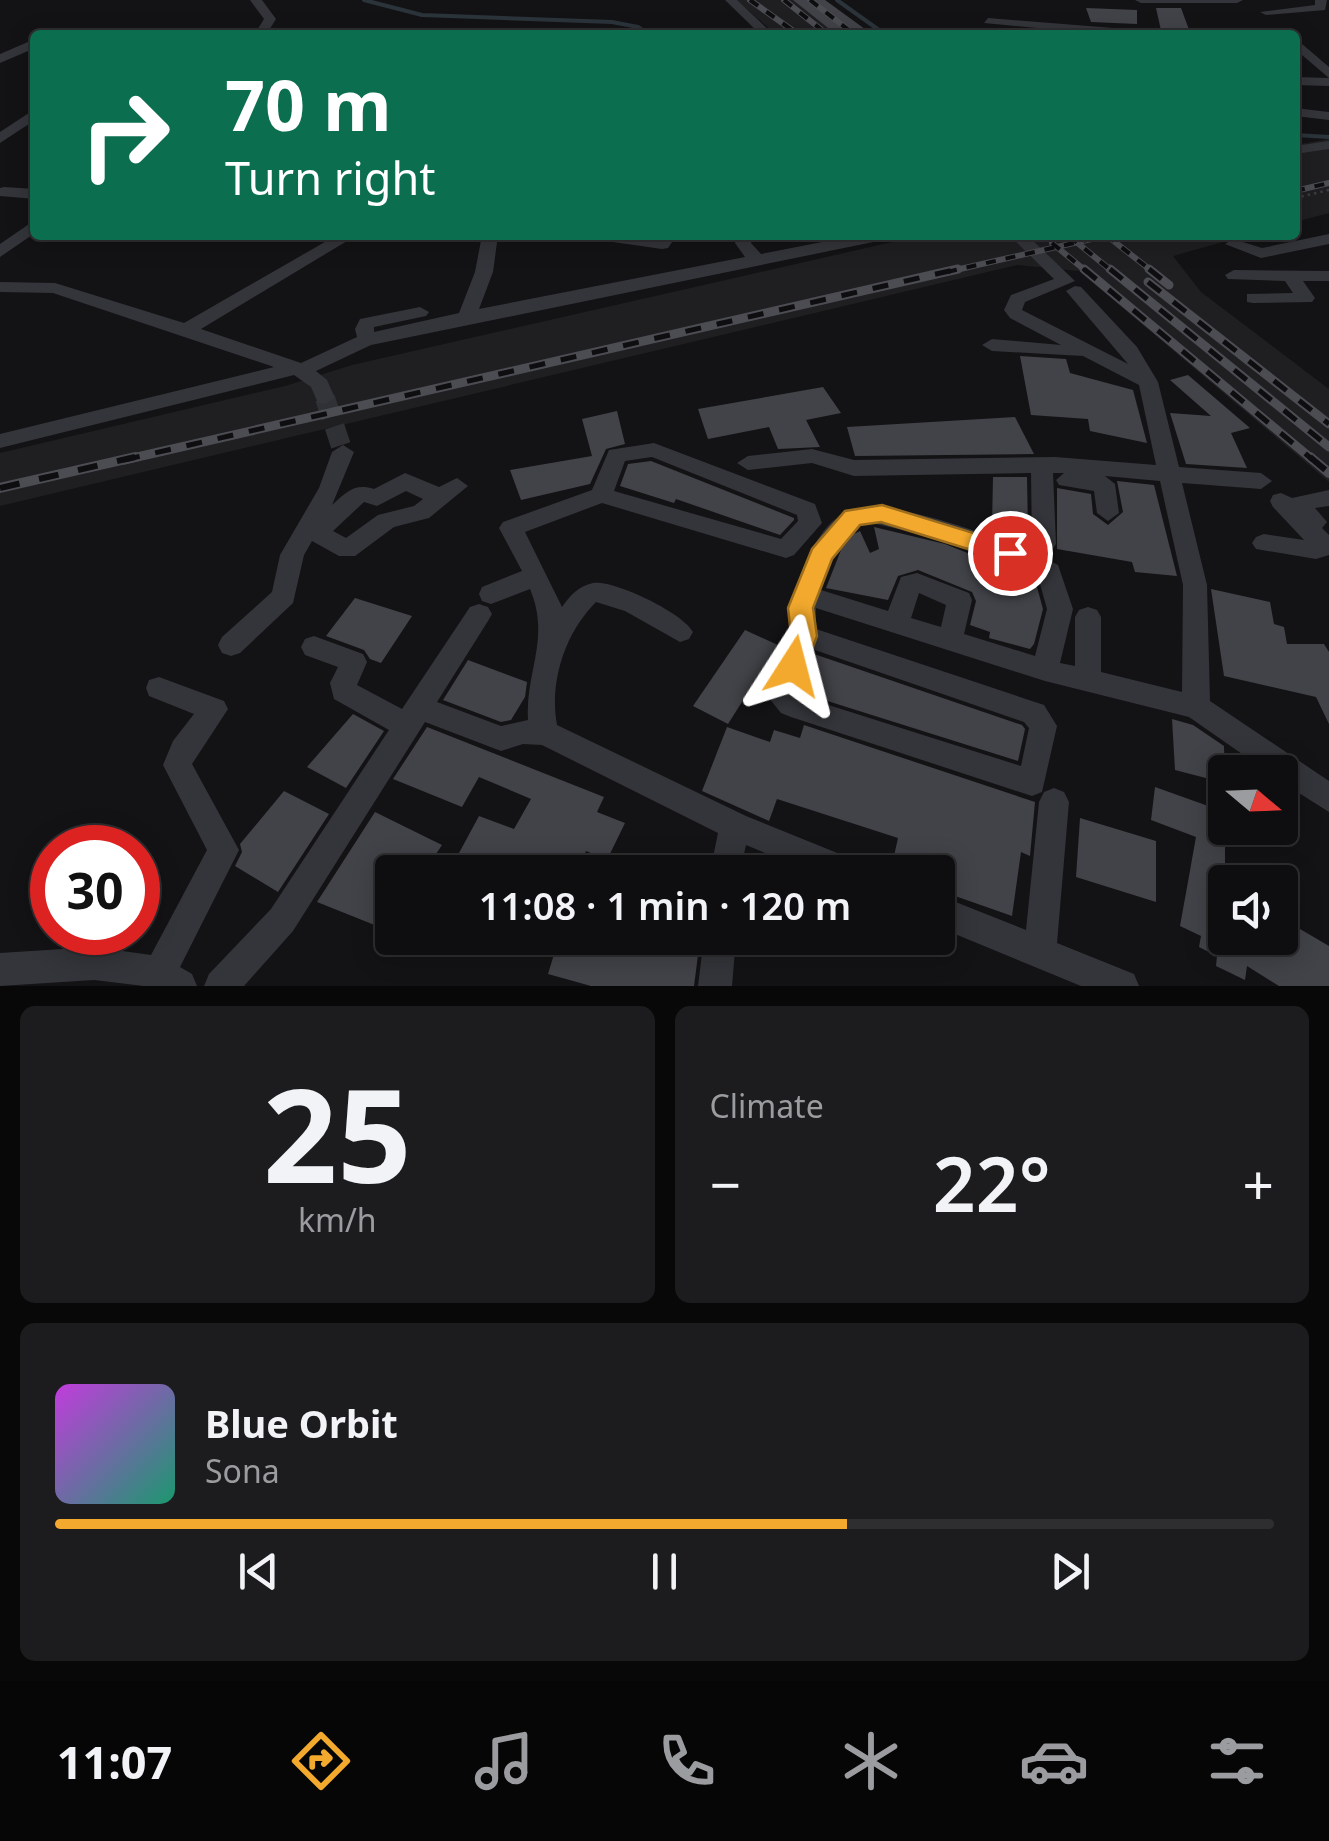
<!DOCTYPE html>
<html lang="en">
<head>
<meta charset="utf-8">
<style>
	body { margin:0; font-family:"Noto Sans",sans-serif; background:#1c1c1e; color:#f1f3f6; height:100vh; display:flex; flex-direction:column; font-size:38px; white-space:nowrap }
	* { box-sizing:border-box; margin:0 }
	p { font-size:32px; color:#9b9c9f }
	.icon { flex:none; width:55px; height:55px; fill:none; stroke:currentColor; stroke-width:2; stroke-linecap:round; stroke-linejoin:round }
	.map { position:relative; height:986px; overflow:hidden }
	.side { display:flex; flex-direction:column; gap:20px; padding:20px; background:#080809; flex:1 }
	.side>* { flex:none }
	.guide { position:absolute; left:30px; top:30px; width:1270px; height:210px; border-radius:10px; box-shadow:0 5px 25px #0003,0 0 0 2px #2e2e30; background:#0b6e4f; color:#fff; overflow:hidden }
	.needle { width:65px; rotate:109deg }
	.tools { position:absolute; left:1208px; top:755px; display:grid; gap:20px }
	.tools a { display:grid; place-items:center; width:90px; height:90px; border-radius:10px; background:#0e0e10; box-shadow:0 5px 25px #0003,0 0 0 2px #2e2e30; font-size:50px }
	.speed { position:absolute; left:30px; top:825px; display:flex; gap:20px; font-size:50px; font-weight:700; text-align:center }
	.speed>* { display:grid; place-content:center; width:130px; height:130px; border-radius:50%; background:#0e0e10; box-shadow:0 5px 25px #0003,0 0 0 2px #2e2e30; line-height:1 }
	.speed .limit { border:15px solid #d22; background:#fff; color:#111 }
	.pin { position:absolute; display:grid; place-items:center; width:85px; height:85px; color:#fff; margin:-42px; border:5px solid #fff; border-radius:50%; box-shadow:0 2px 10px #0007 }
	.me { position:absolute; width:110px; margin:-55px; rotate:9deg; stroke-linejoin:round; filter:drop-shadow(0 0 8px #0008) }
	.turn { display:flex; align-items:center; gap:35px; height:210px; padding:0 30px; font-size:45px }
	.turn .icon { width:130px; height:130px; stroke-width:2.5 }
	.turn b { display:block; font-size:70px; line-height:85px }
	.big { font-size:75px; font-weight:600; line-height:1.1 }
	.side .card { flex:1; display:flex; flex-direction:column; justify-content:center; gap:15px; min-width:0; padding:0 35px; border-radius:15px; background:#1c1c1e }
	.side .dial { align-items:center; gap:0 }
	.dial b { font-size:130px; line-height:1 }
	.song { display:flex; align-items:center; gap:30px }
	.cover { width:120px; height:120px; border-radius:15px; background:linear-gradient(135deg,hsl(290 70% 55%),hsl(160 70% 35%)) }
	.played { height:10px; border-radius:5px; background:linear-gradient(90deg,#f3a92d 65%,#2e2e30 65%) }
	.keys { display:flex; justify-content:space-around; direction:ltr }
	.heat { display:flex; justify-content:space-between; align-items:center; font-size:55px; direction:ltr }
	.side .tiles { flex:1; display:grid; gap:20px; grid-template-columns:1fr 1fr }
	.card:last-child { grid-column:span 2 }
	.trip { position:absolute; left:375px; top:855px; width:580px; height:100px; border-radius:10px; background:#0e0e10; box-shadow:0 5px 25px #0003,0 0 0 2px #2e2e30; font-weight:600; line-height:100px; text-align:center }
	.tab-bar { display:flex; height:160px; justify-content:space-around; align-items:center; background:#060606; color:#9b9c9f }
	.tab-bar .icon { width:70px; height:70px }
	.tab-bar .selected { color:#f3a92d }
	.tab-bar b { font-size:45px; color:#f1f3f6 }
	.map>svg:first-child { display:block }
	.built { fill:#1f1f22 }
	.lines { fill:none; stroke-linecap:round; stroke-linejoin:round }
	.stream { stroke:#2b343a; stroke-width:4 }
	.building { fill:#424348 }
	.minor-tunnel { stroke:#303135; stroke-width:20; stroke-dasharray:20 10; stroke-linecap:butt }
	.path { stroke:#3a3c41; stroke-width:2.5; stroke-dasharray:2.5 4; stroke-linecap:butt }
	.minor { fill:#34353a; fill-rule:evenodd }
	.rail-far2-casing { stroke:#4b4d53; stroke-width:6 }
	.rail-far1-casing { stroke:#4b4d53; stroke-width:9 }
	.rail-casing { stroke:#4b4d53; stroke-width:10 }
	.rail-far2 { stroke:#0e0e10; stroke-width:4; stroke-dasharray:10; stroke-linecap:butt }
	.rail-far1 { stroke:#0e0e10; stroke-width:5; stroke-dasharray:16; stroke-linecap:butt }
	.rail { stroke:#0e0e10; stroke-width:6; stroke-dasharray:20; stroke-linecap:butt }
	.route { fill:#f3a92d; stroke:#9e6e1d; stroke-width:2.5 }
</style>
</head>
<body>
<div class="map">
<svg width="1329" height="986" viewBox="0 0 1329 986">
	<rect width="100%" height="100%" fill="#131315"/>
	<g class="built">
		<path d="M736 0H825L873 35H777Z"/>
		<path d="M1329 139V213L1295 222V145Z"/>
		<path d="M923 235H1248L1173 256 1201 292 1329 389V482L1079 271 1017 265 0 506V453L285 386 352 365Z"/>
	</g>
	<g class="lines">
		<g class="stream">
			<path d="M364 0 422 15 612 22 638 27 650 35"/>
			<path d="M837 0 886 35"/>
			<path d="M1295 135 1329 137"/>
		</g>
	</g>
	<g class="building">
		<path d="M793 0H825L873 35H837Z"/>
		<path d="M1086 8 1137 10V24L1091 22Z"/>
		<path d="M1156 8H1181L1191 35H1162Z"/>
		<path d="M1020 356 1066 359 1070 373 1133 390 1147 443 1090 431 1088 419 1031 415Z"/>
		<path d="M1188 375 1250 428 1231 433 1247 468 1186 464 1170 413 1211 416 1170 380Z"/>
		<path d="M823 387 841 413 806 420 820 447 778 449 769 427 708 439 698 409Z"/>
		<path d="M617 411 625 444 606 449 590 484 521 500 510 470 592 456 582 419Z"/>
		<path d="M1015 417 1034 454 855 456 847 427Z"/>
		<path d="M651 461 794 518V520L780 535 676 499 674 503 620 486 628 464Z"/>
		<path d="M993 477H1027L1028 532 992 526Z"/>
		<path d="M1117 481 1154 485 1177 576 1135 572 1132 562 1057 549V488L1091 494 1093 514 1108 525 1123 512Z"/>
		<path d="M874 527 945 544 1035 580 1043 609 1034 644 1030 649 989 638 990 632 970 625 976 601 972 592 918 570 898 576 888 600 826 588 841 550 854 534 860 531 870 553 879 549Z"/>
		<path d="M1211 589 1270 602 1274 624 1284 627 1287 644H1324L1329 652V724L1316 697 1224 676Z"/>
		<path d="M355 598 412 616 381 663 370 659 364 650 326 636Z"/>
		<path d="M745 630 778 645 728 724 693 706Z"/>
		<path d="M814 654 1022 725 1025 729 1018 761 802 693Z"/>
		<path d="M468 660 527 682 525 697 511 720 501 722 443 700Z"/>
		<path d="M353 714 384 731 346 788 307 767Z"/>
		<path d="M1172 719 1193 725 1224 746 1225 783 1175 770Z"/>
		<path d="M804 725 1035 802 1030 856 1021 852 1012 916 938 890 934 869 894 856 898 838 777 799 769 821 702 791 727 727 770 742 774 730 800 738Z"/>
		<path d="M427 727 604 797 597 812 625 823 607 860 586 851 576 872H482L486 863 459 853 479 816 514 829 531 799 479 777 462 807 393 779Z"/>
		<path d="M1155 787 1225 812V938H1280L1283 919 1329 946V986H1279L1247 966 1245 980 1216 966 1217 956 1199 947 1201 936 1180 926 1196 837 1151 820Z"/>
		<path d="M284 791 329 814 278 892 235 866 242 852 240 844Z"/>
		<path d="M375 812 442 845 424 872H392V932L317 902Z"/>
		<path d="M1080 818 1156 841V902L1076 877Z"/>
		<path d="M559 938H644L698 955 694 986H591L548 974Z"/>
	</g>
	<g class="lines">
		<path class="minor-tunnel" d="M325 398 343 452"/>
		<path class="path" d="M1295 198 1329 190"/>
		<g class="minor">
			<path d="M250 0H262L276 19 266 35H254L264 19Z"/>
			<path d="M725 0H737L774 35H761Z"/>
			<path d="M1135 0H1243L1237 3H1141Z"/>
			<path d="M1315 0H1327L1325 10 1266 15 1260 12 1315 5Z"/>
			<path d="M988 18 1151 31 1157 35H1110L984 23Z"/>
			<path d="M1295 38 1329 67V78L1295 49Z"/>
			<path d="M35 39V48L0 63V54Z"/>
			<path d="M1295 77 1329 78V86L1295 85Z"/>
			<path d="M1295 108 1329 112V120L1295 116Z"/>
			<path d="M35 109V120L0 143V132Z"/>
			<path d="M1329 141V149L1295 154V146Z"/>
			<path d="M4 187 35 189V199L0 196V188Z"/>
			<path d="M35 220V233L0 257V244Z"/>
			<path d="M1329 234V244L1261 258 1225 244 1233 239 1262 248Z"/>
			<path d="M337 235H357L201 329 301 363 357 337 355 329 360 319 420 307 429 312 426 316 374 327V332L459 313 475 272 482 235H498L493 272 479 309 745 257 735 243 737 235H753L751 243 761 254 858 235H891L883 240 371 345 316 371 327 380 335 398 325 404 318 403 311 387 294 375 0 448V434L274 367 53 293 0 292V282L55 283 184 323Z"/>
			<path d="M613 235 658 238 660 235H677L668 248 662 249 613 242Z"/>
			<path d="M1009 235H1027L1075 281 1025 302 1022 310 1128 364 1066 291 1075 286 1081 287 1137 347 1158 382 1179 467 1261 473 1272 481 1261 489 1182 483 1207 585 1210 701 1329 781V812L1280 781V772H1268L1189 717 1045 681 816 608V629L1044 705 1057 726 1042 792 1032 796 791 717 781 713 768 697C775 678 785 659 790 640 793 625 789 609 794 594 803 566 818 526 846 512 885 492 1019 545 1058 565L1073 609 1060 663 1075 666V617L1079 610 1088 607 1097 610 1101 617V672L1182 692 1183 585 1160 481 1105 476 1115 484 1119 513 1108 521 1097 513 1094 491 1059 485 1056 480 1064 473H1053L1056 544 1052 550H1036L1032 544 1031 473 854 476 812 463 748 470 737 463 748 456 812 449 854 460 1055 457 1156 465 1139 385 1083 356 992 351 982 345 992 339 1061 345 1010 318 1004 310 1011 295 1054 279ZM872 523 946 540 1038 577 1047 609 1035 656 964 634 972 600 969 593 917 573 901 577 888 611 821 590C830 564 840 526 872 523ZM919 593 946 605 941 627 911 618ZM812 649 1024 722 1029 728 1021 766 800 696 797 693Z"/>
			<path d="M1234 270 1329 271V281H1303L1315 298 1312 302 1253 303 1247 302V294L1293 293 1285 281 1228 279 1225 275Z"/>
			<path d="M654 443 815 504 822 523 794 555 786 558 602 503 525 532 562 607C570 596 578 586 593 583 615 580 683 613 693 632L689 639 680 642 625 611 596 602C565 633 549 682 557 725L746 816 857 861 861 872H810L746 845 740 872H710L718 833 542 745 523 744 501 751 425 722 293 931 244 986H204L209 974 271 909 389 730 334 699 330 683 338 667 305 655 301 647 305 639 314 636 363 654 367 662 357 685 402 709 470 607 479 604 488 607 492 614 488 621 437 702 501 726 528 720C525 671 551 639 530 589L491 604 482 601 479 594 482 587 522 571 499 528 503 522 592 490 609 450ZM652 457 797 515 798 521 781 539 614 491 625 461Z"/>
			<path d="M343 445 354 452 332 505C347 492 354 483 374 489L405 473 439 487 457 478 468 486 429 518 394 527 355 556H339L312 541 304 555 293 603 240 653 231 656 222 653 218 645 222 637 272 592 280 555 319 488 332 452ZM406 491 423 499 414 506 378 515 346 538 333 531 364 502 377 506Z"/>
			<path d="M1329 490V506L1315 508 1327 522 1322 528 1329 535V555L1316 559 1256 549 1252 543 1256 537 1264 534 1304 540 1273 507 1270 501 1273 495 1281 493 1292 498Z"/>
			<path d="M159 677 224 701 228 709 192 764 239 850 180 967 192 974 197 986H144L94 980 0 986V953L94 947 151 955 207 850 163 765 173 741 194 714 149 696 146 688 149 680Z"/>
			<path d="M1054 788 1064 792 1069 802 1057 943 1134 974 1139 986H1081L938 927V895L1026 930 1039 802 1044 792Z"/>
			<path d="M704 938H736L732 986H698Z"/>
		</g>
		<defs>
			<g id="rail-far2">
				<path d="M750 0 799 35"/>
				<path d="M784 0 828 35"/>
				<path d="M810 0 855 35"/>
				<path d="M1295 191 1329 183"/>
				<path d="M1106 235 1153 272"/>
				<path d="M1069 236 1113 272"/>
				<path d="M1052 243 1087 272"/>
				<path d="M947 272 1109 235"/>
			</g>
			<g id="rail-far1">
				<path d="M1084 269 1313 460"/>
				<path d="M1110 269 1329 447"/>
				<path d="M1149 269 1169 285"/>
				<path d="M1148 282 1329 424"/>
				<path d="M124 460 958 269"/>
			</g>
			<g id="rail">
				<path d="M1310 457 1329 473"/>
				<path d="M0 488 135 457"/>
			</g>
		</defs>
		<use href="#rail-far2" class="rail-far2-casing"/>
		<use href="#rail-far1" class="rail-far1-casing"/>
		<use href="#rail" class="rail-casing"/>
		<use href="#rail-far2" class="rail-far2"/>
		<use href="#rail-far1" class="rail-far1"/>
		<use href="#rail" class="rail"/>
	</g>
	<path class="route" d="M882 505 1019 547 1022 553 1010 562 881 522 860 525 832 559 813 608 817 636 803 674H784L780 666 791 636 788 608 812 549 845 511Z"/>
</svg>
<div class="tools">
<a><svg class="needle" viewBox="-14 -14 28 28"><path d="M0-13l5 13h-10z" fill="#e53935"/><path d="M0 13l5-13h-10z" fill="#9b9c9f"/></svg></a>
<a><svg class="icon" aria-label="sound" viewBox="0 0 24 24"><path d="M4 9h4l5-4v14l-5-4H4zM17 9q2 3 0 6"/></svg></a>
</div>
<div class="speed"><div class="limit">30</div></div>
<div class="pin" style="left:1010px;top:553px;background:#d93025"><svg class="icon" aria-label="arrive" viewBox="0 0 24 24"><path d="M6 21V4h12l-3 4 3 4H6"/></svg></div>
<svg class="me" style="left:793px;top:666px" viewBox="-20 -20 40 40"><path d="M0-17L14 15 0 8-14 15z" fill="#f3a92d" stroke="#fff" stroke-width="4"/></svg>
<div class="trip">11:08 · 1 min · 120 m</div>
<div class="guide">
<div class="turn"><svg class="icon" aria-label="right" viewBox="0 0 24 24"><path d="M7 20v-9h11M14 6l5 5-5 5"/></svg><div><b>70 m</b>Turn right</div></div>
</div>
</div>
<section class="side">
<div class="tiles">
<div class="card dial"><b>25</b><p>km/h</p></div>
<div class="card"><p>Climate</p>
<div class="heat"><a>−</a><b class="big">22°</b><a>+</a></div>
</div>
<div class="card">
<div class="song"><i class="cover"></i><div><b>Blue Orbit</b><p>Sona</p></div></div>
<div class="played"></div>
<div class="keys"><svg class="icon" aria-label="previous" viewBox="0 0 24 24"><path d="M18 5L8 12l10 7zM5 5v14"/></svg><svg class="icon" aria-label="pause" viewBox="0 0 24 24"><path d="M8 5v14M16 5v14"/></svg><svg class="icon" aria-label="next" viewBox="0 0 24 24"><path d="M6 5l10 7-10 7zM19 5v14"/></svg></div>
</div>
</div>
</section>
<nav class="tab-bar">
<b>11:07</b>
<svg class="icon selected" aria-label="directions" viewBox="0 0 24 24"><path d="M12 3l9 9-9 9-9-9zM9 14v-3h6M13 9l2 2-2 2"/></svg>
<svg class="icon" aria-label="music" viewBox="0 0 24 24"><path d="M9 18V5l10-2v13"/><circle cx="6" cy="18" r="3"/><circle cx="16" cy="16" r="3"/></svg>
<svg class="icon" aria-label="phone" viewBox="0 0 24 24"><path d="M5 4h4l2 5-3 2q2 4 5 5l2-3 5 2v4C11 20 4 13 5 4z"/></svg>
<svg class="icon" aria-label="climate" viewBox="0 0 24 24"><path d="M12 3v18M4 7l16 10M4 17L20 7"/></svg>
<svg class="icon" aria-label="car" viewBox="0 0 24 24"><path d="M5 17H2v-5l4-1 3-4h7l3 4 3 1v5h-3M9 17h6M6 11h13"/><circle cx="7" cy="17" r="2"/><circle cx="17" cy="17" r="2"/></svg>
<svg class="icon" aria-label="filters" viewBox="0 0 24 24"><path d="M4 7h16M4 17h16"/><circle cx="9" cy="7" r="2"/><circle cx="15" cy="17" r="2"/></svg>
</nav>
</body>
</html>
